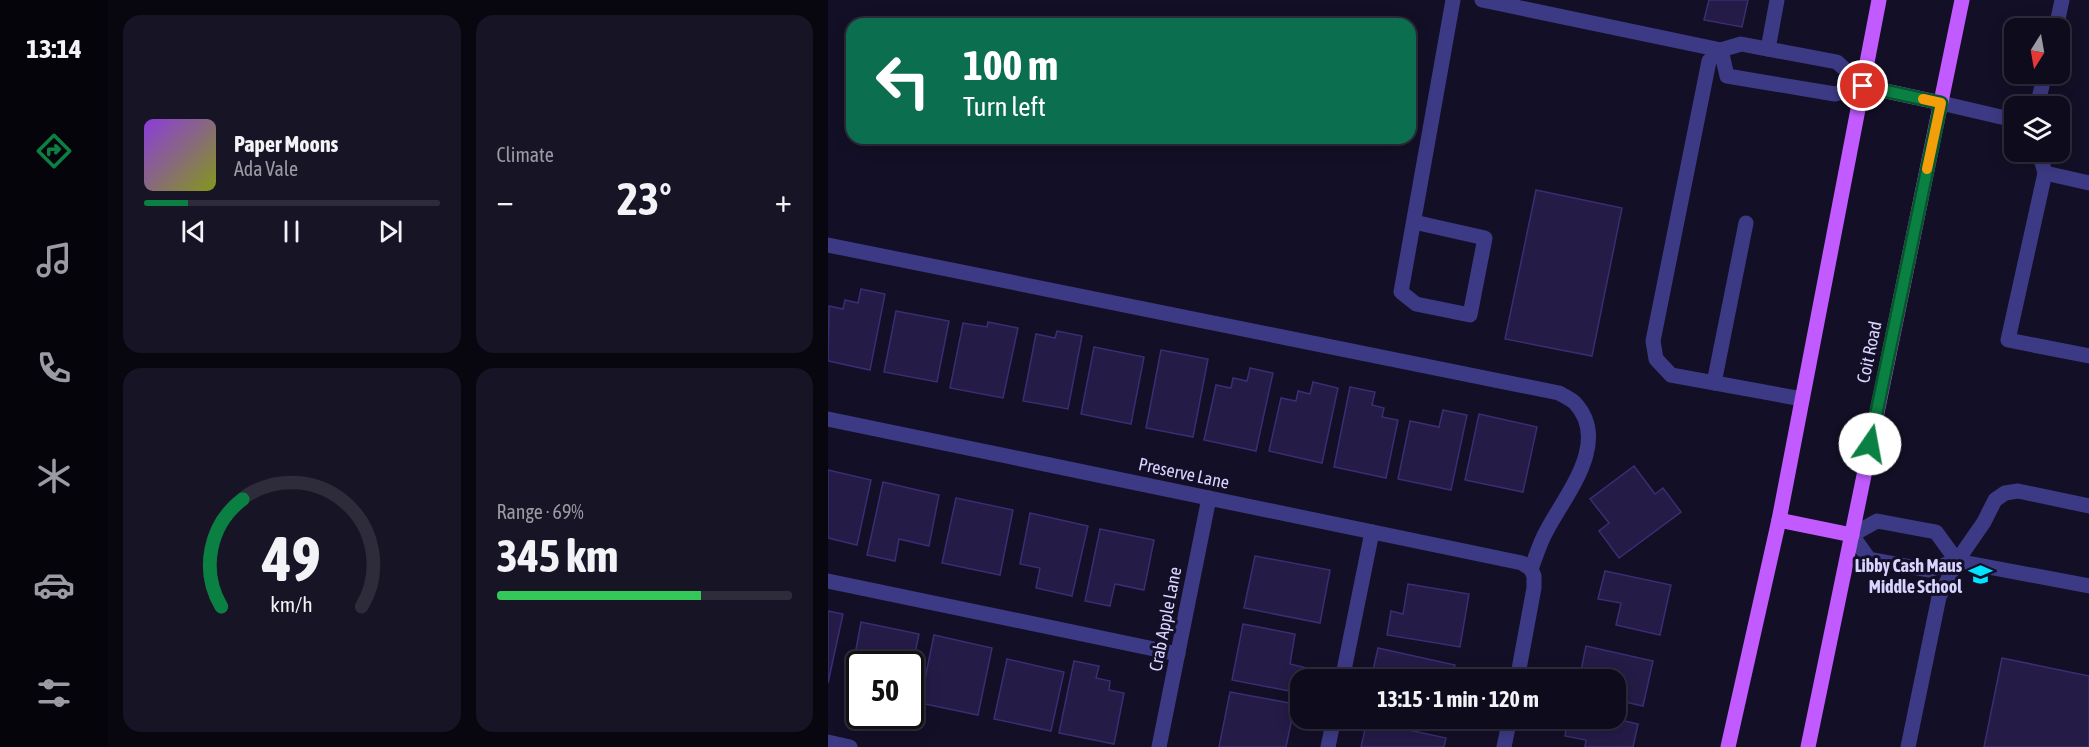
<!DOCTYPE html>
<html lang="en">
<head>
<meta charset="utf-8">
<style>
	body { margin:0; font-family:"Asap Condensed",sans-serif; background:#171425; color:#f1f3f6; height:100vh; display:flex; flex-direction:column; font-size:22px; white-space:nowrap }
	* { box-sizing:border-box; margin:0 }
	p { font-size:20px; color:#9b9ba3 }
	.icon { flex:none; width:33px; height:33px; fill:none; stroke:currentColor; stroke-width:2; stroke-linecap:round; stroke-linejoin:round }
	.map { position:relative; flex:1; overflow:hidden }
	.sheet { display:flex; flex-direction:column; gap:15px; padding:15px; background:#08060f; width:720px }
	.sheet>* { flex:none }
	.hud { position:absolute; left:18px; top:18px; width:570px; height:126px; border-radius:18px; box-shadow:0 3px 15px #0003,0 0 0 2px #2e2b3b; background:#0b6e4f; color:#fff; overflow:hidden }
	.needle { width:39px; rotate:191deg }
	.tools { position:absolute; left:1176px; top:18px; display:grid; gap:12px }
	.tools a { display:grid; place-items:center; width:66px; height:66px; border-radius:12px; background:#0e0b1c; box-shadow:0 3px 15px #0003,0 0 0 2px #2e2b3b; font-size:30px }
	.speed { position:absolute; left:18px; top:651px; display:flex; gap:12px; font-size:30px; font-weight:700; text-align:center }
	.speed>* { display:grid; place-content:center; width:78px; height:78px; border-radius:50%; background:#0e0b1c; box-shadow:0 3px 15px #0003,0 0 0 2px #2e2b3b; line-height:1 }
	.speed .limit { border:3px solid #111; border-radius:9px; background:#fff; color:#111 }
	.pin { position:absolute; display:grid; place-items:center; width:51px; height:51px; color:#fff; margin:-26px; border:3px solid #fff; border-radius:50%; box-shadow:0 2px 6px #0007 }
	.me { position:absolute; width:66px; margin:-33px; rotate:12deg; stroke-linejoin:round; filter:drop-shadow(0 0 4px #0008) }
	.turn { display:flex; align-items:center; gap:21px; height:126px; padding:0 18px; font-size:27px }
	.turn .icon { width:78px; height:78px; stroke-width:2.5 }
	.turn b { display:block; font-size:42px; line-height:51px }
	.big { font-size:45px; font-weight:700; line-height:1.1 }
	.sheet .widget { flex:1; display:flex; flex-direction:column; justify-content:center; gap:9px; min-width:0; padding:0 21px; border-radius:18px; background:#171425 }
	.sheet .dial { align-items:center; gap:0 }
	.dial svg { height:156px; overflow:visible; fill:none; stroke:#2e2b3b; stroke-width:7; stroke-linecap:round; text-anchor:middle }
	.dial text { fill:#f1f3f6; stroke:none }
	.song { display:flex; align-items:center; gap:18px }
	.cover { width:72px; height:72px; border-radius:9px; background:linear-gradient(135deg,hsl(270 70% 55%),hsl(70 70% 35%)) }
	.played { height:6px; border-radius:3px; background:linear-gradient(90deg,#0b8043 15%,#2e2b3b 15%) }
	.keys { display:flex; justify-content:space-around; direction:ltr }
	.heat { display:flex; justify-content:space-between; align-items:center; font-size:33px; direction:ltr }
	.charge { height:9px; border-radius:4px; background:linear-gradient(90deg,#34c759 69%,#2e2b3b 0) }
	.sheet .tiles { flex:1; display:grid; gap:15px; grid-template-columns:repeat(2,1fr) }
	.trip { position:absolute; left:462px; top:669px; width:336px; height:60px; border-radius:18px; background:#0e0b1c; box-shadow:0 3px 15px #0003,0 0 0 2px #2e2b3b; font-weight:700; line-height:60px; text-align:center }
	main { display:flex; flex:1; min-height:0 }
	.tabs { display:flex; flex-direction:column; width:108px; justify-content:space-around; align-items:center; background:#06040b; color:#9b9ba3 }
	.tabs .icon { width:42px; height:42px }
	.tabs .on { color:#0b8043 }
	.tabs b { font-size:27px; color:#f1f3f6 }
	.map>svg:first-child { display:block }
	.building { fill:#241b47; stroke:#3b2d73; stroke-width:1.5 }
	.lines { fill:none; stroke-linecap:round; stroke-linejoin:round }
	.minor { stroke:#3d3a85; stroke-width:15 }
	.major { stroke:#c25bff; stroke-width:15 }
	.route-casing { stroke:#07532c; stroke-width:15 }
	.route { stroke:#0b8043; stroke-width:10 }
	.slow { stroke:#f59e0b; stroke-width:10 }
	.labels { text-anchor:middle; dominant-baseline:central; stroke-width:6; stroke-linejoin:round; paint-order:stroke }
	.street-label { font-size:18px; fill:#d9d4ff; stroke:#130f26 }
	.poi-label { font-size:18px; font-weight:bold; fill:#d9d4ff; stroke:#130f26; text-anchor:end }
</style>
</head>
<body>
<main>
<nav class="tabs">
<b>13:14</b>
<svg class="icon on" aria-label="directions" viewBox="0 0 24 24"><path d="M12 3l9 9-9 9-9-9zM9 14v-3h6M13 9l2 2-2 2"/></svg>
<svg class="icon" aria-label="music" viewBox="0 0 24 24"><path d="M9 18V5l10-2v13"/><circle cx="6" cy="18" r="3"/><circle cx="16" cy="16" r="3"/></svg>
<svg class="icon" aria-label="phone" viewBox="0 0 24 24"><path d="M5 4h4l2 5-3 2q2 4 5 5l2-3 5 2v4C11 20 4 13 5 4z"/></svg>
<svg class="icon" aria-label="climate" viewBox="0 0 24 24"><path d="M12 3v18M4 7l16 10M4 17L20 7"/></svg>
<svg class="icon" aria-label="car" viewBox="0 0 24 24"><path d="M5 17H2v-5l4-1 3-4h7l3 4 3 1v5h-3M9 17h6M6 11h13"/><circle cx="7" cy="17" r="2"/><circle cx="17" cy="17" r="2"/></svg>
<svg class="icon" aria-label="filters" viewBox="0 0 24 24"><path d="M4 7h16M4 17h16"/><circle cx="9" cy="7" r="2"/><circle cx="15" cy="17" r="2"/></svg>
</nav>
<section class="sheet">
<div class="tiles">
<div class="widget">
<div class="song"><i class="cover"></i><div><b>Paper Moons</b><p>Ada Vale</p></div></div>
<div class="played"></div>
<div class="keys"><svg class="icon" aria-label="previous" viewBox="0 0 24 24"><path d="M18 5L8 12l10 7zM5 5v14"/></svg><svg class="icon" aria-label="pause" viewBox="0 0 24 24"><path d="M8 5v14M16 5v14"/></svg><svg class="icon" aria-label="next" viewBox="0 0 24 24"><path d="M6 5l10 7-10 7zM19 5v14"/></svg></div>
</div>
<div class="widget"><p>Climate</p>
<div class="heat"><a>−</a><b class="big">23°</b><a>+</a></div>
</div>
<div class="widget dial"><svg viewBox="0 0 100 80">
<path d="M14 69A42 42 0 1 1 86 69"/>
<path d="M14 69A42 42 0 0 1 25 14" stroke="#0b8043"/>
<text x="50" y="56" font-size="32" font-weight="700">49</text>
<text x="50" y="72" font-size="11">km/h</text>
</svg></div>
<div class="widget"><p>Range · 69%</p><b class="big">345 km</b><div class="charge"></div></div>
</div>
</section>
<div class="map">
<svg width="1261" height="747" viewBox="0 0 1261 747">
	<rect width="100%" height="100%" fill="#130f26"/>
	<g class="building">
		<path d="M881 0H920L914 27 876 20Z"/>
		<path d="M708 190 794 208 764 356 677 339Z"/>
		<path d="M33 289 57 294 42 370 0 361 1 306 15 309 17 300 30 303Z"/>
		<path d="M68 311 121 321 109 382 56 372Z"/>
		<path d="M160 322 190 328 175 398 122 388 135 323 159 327Z"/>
		<path d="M229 331 254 336 240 409 195 401 208 334 227 338Z"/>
		<path d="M266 347 316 357 303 424 253 414Z"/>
		<path d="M333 350 380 359 365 437 318 428Z"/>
		<path d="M422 368 445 373 428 451 376 440 388 385 403 388 405 378 419 381Z"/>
		<path d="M485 382 510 388 494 463 441 451 453 398 468 401 470 391 482 394Z"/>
		<path d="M522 387 547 392 544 405 556 408 554 417 570 420 558 478 506 467Z"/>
		<path d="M615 410 639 415 623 490 570 479 582 421 611 427Z"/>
		<path d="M651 414 709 427 695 492 637 480Z"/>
		<path d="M806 466 827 494 835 488 853 512 791 558 771 531 781 523 762 499Z"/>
		<path d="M0 470 43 480 29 545 0 538Z"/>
		<path d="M55 482 111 495 101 546 71 539 67 561 39 555Z"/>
		<path d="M128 498 185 510 172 575 114 563Z"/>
		<path d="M202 513 260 526 244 596 208 588 212 568 192 564Z"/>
		<path d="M272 529 326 540 316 590 287 584 282 606 257 601Z"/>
		<path d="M427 556 502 570 492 623 416 608Z"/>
		<path d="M777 571 843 585 832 635 788 625 793 603 770 599Z"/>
		<path d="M580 584 641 594 632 647 559 635 563 611 575 614Z"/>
		<path d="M0 611 15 614 0 683Z"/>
		<path d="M33 622 91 634 82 677V664H32V685L22 683Z"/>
		<path d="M415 624 467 634 462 664 479 668 477 680H472V693L404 680Z"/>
		<path d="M106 635 164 648 150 715 92 703Z"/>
		<path d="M758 646 825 661 815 706 788 700V680H751Z"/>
		<path d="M550 648 627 665 624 680H549L550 677 544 675Z"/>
		<path d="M1174 658 1261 676V747H1156Z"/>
		<path d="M179 659 236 672 223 731 166 719Z"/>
		<path d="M246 661 271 666 268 678 282 681 281 690 296 693 286 744 231 733Z"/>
		<path d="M402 692 467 704 458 747H391Z"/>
		<path d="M740 718H784L810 724 805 747H757L758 740 737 736Z"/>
		<path d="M539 721 618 738 616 747H533Z"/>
	</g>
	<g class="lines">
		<g class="minor">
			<path d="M654 0 893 50 913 44 1009 62 1035 86"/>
			<path d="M1228 28 1234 0"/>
			<path d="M940 49 949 0"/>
			<path d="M893 50 881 61 825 341 828 359 843 375 974 399"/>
			<path d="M893 50 899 76 1007 94 1035 86"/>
			<path d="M1113 103 1186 120"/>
			<path d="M1209 106 1217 74"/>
			<path d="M1211 152 1217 173 1261 183"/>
			<path d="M1217 173 1180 340 1261 356"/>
			<path d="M586 222 657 238 642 315 588 304 573 292 625 0"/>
			<path d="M0 245 731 393C736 396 743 399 747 403 783 442 738 494 719 530 712 542 708 556 703 569"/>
			<path d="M886 383 918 223"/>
			<path d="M0 419 694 563 703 569"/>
			<path d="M1129 561 1108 532 1049 521 1024 535 1041 559 1100 570 1129 561 1261 586"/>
			<path d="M0 581 350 654"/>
			<path d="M514 680 544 532"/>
			<path d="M689 680 706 588V576L703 569"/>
			<path d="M0 742 22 747"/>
			<path d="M331 747 381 498"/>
			<path d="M500 747 506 718"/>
			<path d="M676 747 682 718"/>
			<path d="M1080 747 1111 597 1129 561 1156 522 1167 500 1177 493 1190 491 1261 506"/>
		</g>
		<g class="major">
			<path d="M1035 86 1113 103"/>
			<path d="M951 520 1024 535"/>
			<path d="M900 747 951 520 1051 0"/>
			<path d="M980 747 1134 0"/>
		</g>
	</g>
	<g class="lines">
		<defs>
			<path id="route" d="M1035 86 1113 103 1042 444"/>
		</defs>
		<use href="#route" class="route-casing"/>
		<use href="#route" class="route"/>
		<path class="slow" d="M1095 99 1113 103 1099 169"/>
	</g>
	<defs>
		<symbol id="school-bare" viewBox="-9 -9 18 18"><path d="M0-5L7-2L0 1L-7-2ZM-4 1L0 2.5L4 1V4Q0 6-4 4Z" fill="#00e5ff" stroke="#130f26" stroke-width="2.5" paint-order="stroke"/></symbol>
	</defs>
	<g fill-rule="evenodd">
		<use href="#school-bare" x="1136" y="558" width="33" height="33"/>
	</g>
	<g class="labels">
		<g class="street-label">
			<text transform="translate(1041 352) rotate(-78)">Coit Road</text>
			<text transform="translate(356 473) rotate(12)">Preserve Lane</text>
			<text transform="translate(337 619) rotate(-79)">Crab Apple Lane</text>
		</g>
		<g class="poi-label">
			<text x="1134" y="565">Libby Cash Maus<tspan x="1134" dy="21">Middle School</tspan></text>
		</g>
	</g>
</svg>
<div class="tools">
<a><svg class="needle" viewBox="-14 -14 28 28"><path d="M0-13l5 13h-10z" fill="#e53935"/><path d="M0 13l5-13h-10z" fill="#9b9ba3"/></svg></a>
<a><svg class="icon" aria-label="layers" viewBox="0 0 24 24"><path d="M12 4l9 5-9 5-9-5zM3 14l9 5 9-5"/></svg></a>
</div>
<div class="speed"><div class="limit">50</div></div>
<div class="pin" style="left:1035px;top:86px;background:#d93025"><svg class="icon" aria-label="arrive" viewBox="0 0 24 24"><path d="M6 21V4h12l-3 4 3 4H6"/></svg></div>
<svg class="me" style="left:1042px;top:444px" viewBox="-20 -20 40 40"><circle r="19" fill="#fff"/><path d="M0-13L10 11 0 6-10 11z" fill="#0b8043"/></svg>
<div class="trip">13:15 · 1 min · 120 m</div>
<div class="hud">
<div class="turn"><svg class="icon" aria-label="left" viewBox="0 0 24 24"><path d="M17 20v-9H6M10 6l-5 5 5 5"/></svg><div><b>100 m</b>Turn left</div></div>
</div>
</div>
</main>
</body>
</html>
